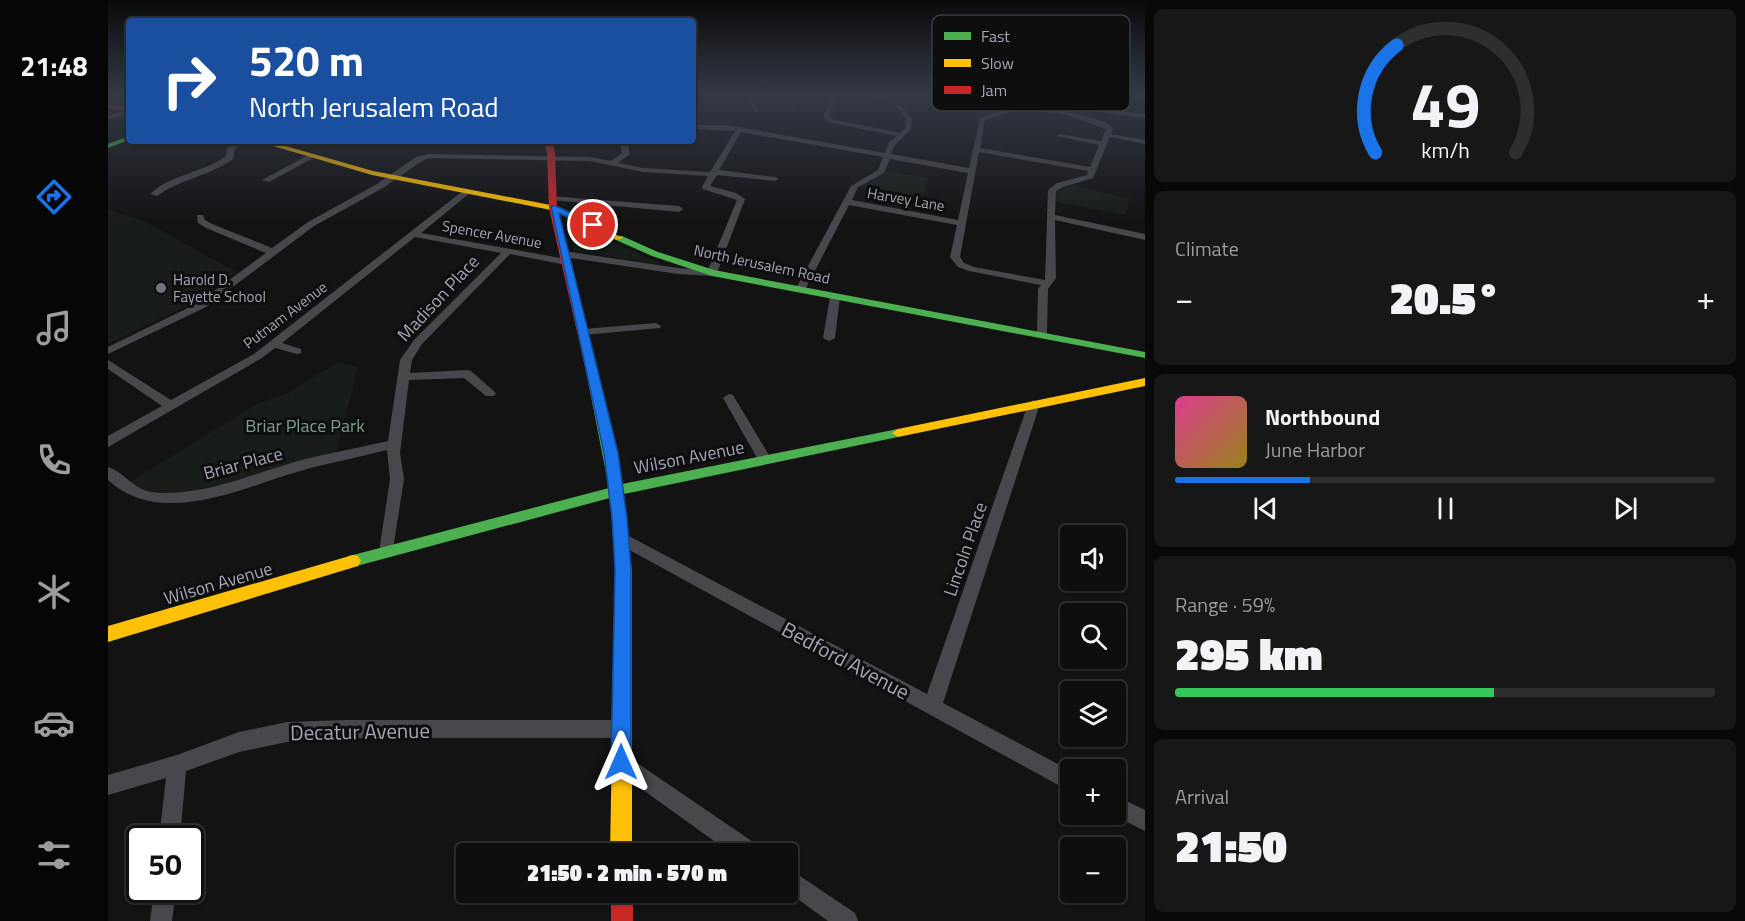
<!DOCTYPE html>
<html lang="en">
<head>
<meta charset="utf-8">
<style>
	body { margin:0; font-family:"Titillium Web",sans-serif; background:#171718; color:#f1f3f6; height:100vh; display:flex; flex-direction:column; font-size:22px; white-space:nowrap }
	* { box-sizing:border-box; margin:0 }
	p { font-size:20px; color:#9b9c9e }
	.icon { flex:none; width:33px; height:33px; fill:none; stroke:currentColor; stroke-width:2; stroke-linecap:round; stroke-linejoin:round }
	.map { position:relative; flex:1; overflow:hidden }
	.sheet { display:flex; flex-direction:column; gap:9px; padding:9px; background:#080808; width:600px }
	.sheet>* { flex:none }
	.guide { position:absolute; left:18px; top:18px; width:570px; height:126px; border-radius:6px; box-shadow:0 2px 4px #0004,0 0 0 2px #2e2e2f; background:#1a4fa0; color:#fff; overflow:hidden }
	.controls { position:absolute; left:952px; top:525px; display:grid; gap:12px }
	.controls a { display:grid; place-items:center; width:66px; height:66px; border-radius:6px; background:#0e0e0f; box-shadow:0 2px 4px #0004,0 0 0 2px #2e2e2f; font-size:30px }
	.speed { position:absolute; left:18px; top:825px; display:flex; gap:12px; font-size:30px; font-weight:700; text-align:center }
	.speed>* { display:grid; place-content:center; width:78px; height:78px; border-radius:50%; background:#0e0e0f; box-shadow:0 2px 4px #0004,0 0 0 2px #2e2e2f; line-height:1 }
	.speed .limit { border:3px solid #111; border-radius:9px; background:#fff; color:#111 }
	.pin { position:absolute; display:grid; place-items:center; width:51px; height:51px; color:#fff; margin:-26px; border:3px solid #fff; border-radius:50%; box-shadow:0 2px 6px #0007 }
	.me { position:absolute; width:66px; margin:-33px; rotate:0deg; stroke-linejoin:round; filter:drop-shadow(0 0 4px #0008) }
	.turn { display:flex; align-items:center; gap:21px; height:126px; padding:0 24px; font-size:27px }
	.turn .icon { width:78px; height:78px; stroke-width:2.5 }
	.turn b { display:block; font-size:42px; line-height:51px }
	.big { font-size:45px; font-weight:800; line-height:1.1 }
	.sheet .card { flex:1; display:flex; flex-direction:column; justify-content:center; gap:9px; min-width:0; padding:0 21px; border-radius:9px; background:#171718 }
	.sheet .dial { align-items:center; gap:0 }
	.dial svg { height:156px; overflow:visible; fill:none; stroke:#2e2e2f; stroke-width:7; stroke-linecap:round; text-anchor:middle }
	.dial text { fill:#f1f3f6; stroke:none }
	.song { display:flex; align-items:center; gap:18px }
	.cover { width:72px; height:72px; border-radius:9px; background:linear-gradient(135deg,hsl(330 70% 55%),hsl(50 70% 35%)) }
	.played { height:6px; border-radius:3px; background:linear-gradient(90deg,#1a73e8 25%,#2e2e2f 25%) }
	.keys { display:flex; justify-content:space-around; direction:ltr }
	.heat { display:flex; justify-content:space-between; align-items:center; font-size:33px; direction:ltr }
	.charge { height:9px; border-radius:4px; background:linear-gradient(90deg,#34c759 59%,#2e2e2f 0) }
	.trip { position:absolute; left:348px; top:843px; width:342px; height:60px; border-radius:6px; background:#0e0e0f; box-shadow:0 2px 4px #0004,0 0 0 2px #2e2e2f; font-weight:800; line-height:60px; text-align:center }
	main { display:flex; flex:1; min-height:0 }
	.menu { display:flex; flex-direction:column; width:108px; justify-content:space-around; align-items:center; background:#060606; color:#9b9c9e }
	.menu .icon { width:42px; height:42px }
	.menu .selected { color:#1a73e8 }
	.menu b { font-size:27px; color:#f1f3f6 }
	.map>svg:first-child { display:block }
	.built { fill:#1e1e20 }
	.green { fill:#181d1a }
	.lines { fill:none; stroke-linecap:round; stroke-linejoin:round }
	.street { fill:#48484c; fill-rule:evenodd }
	.fast { fill:#4caf50; fill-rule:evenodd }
	.slow { fill:#ffc107; fill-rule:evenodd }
	.jam { fill:#c62828; fill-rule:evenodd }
	.route { fill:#1a73e8; stroke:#114b97; stroke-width:1.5 }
	.poi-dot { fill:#71727d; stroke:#0e0e0f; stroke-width:2 }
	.labels { text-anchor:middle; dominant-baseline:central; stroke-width:6; stroke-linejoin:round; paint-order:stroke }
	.far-street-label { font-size:15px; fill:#a4a5b5; stroke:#0e0e0f }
	.far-poi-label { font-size:15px; fill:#a4a5b5; stroke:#0e0e0f; text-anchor:start }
	.street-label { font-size:18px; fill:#a4a5b5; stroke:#0e0e0f }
	.park-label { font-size:18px; fill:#7ba087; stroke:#0e0e0f }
	.near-street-label { font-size:21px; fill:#a4a5b5; stroke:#0e0e0f }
	.key { fill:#0e0e0f; stroke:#3b3b41; stroke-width:1.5 }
	.key-label { font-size:16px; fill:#a4a5b5 }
</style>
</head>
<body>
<main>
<nav class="menu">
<b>21:48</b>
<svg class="icon selected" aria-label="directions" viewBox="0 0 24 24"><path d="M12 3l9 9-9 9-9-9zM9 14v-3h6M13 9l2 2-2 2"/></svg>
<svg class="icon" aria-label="music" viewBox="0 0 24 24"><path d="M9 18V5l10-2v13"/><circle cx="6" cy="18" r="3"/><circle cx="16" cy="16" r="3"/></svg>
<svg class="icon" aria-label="phone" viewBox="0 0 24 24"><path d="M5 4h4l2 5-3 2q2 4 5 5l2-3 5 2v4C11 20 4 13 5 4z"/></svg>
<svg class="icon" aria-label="climate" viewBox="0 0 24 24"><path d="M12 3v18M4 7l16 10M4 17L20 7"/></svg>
<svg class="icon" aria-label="car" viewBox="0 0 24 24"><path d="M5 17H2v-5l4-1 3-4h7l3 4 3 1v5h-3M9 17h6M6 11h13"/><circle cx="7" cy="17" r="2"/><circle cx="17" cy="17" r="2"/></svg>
<svg class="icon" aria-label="filters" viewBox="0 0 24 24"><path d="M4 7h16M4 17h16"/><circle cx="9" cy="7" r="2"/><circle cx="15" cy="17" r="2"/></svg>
</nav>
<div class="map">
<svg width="1037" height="921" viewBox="0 0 1037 921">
	<rect width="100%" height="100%" fill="#131314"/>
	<path class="built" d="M734 93H942L918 106 875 116 733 95Z"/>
	<g class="green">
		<path d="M642 93H691L697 94 686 112 651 107Z"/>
		<path d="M915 93H942L918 106 875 116 794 104 797 101 814 103 887 94 896 98 918 96Z"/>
		<path d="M778 171 821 178 814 199 751 188 754 184Z"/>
		<path d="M964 185 1022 199 1018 215 948 202 949 191Z"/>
		<path d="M0 210 34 220 128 272 83 304 0 344Z"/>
		<path d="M461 221 552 263 550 264 466 251 458 222Z"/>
		<path d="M230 362 250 367 227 456 77 494 36 491 20 483 149 404 180 393Z"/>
	</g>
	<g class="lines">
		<g class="street">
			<path d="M7 93H15L0 100V96Z"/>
			<path d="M636 93H642L651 112H647Z"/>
			<path d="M725 93H731L721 116 724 119 792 133 797 128 798 118 784 102 789 101 804 118 803 129 787 145 783 154 861 168 872 118C911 103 936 105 976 116 986 119 997 120 1005 128L1003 134 1037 140V144L1002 137 985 178 955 187 948 191 947 215 1037 234V240L947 220 948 278 940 289 939 334 934 337 929 334 930 289 933 285 861 271 850 267 842 257 849 225 741 205 697 290 696 292H688L687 290 743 186 770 170 775 157 633 132 611 170 667 177 671 179 667 181 609 175 602 186 628 193 637 199 609 273 604 276 570 274 456 257 451 254 456 251 570 268 600 270 629 200 595 189 594 187 600 176 535 172 482 161 321 158 314 161 275 188 206 226 98 307 0 354V347L90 303 158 253 98 228 90 223 89 215H95L97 220 104 224 164 248 200 222 269 184 308 157 321 154 482 157 503 161 514 153 512 145 516 143 520 145 522 154 510 163 535 168 602 172 627 131 585 129V125H619L777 153 781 142 789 136 720 122 715 116ZM925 110 960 115 998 129 993 141 952 134 949 136 991 145 982 167 872 148 877 120 902 112ZM871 152 980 171 979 175 949 183 940 190 937 280 866 267 856 263 852 257ZM782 159 860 173 850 220 744 200 750 187 776 173Z"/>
			<path d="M980 93 1037 97V101L983 95Z"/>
			<path d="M975 102 998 109 1037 114V118L997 113 973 105Z"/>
			<path d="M21 109V113L0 120V116Z"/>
			<path d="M127 141H135L127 149 125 159C102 176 72 179 49 196L42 194C63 174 95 173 118 156L119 148Z"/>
			<path d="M202 154 209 156 161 182 154 180Z"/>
			<path d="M356 190 363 192 313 233 458 259 463 262 458 265 402 254 314 344 304 360 302 373 359 370 363 371 388 393 386 396H378L356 378 301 380 292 453 296 479 284 556 279 558 274 556 271 552 282 479 279 450C249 458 218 463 189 472 130 489 53 528 0 480V467C16 472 25 489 43 492 92 498 144 474 190 461 220 453 250 448 280 441L292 360 306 340 393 253 307 237 174 343 193 349V353L189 354 167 348 154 358 0 447V436L54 406 0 369V360L63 400 146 354Z"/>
			<path d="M441 196 571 206 575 209 571 212 444 200 440 198Z"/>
			<path d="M727 294 732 297 727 338 721 341 715 338 722 297Z"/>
			<path d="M548 323 553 326 552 328 476 335 471 332 476 329Z"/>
			<path d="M621 394 625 395 662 457 664 460 662 463H652L615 398Z"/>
			<path d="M926 400 932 404 835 703 963 771V792L507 542 504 538 507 534 512 532 517 534 819 694 920 404Z"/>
			<path d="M238 720H513L520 722 522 729 520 736 513 738H238L179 742 131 752 78 771 72 838H51L58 778 0 795V775L69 755 131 732 179 722Z"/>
			<path d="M513 752 651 846 654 854H624L506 769 503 762 506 755Z"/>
			<path d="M1008 796 1037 810V831L1003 814H1008Z"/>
			<path d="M680 868 747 913 750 921H720L680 892Z"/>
			<path d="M46 890H68L64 921H42Z"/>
		</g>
		<g class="fast">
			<path d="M21 136V140L0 148V144Z"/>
			<path d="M508 236H514L550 252 606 270 1037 352V358L604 276 544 256 508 240Z"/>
			<path d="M485 372 491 376 514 484 790 429 796 433 790 437 516 494 524 572V742L521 749 514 752 507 749 504 742 508 572 502 498 245 567 240 566 237 561 240 556 245 555 501 488 479 376Z"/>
		</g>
		<g class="slow">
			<path d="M148 141H160L265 171 448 206 515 238 508 240 443 210 264 175Z"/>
			<path d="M1037 378V386L790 437 784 433 790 429Z"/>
			<path d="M245 555 250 556 253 561 250 566 0 642V626Z"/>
			<path d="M514 732 521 735 524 742V854H502L504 742 507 735Z"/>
		</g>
		<g class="jam">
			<path d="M0 104 21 107V111L0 108Z"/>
			<path d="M436 141H444L447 153 449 208 491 376 485 380 479 376 441 208 439 153Z"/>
			<rect x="503" y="892" width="22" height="29"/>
		</g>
	</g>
	<linearGradient id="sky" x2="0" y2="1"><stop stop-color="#0a0a0b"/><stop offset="0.42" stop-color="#333945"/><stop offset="1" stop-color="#333945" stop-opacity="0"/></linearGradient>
	<rect width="1037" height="222" fill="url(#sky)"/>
	<path class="route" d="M443 206H448L490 225 482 227 451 213 510 453 519 518 523 569V762L520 769 513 772 506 769 503 762 507 569 504 518 496 453Z"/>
	<circle class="poi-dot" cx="53" cy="288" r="6"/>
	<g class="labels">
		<g class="far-street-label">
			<text transform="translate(798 199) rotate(10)">Harvey Lane</text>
			<text transform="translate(384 234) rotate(10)">Spencer Avenue</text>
			<text transform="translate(654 264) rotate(12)">North Jerusalem Road</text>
			<text transform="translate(177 315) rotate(-37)">Putnam Avenue</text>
		</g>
		<g class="far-poi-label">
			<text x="65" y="279">Harold D.<tspan x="65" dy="17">Fayette School</tspan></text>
		</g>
		<g class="street-label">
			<text transform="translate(330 298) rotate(-47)">Madison Place</text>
			<text transform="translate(581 457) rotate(-11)">Wilson Avenue</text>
			<text transform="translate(135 463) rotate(-15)">Briar Place</text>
			<text transform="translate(857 549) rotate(-71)">Lincoln Place</text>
			<text transform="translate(110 583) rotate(-16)">Wilson Avenue</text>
		</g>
		<g class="park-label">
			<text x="197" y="425">Briar Place Park</text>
		</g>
		<g class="near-street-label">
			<text transform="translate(738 660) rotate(28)">Bedford Avenue</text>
			<text transform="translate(252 731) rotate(-1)">Decatur Avenue</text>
		</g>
	</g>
	<rect x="824" y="15" width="198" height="96" rx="9" class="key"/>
	<rect x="836" y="32" width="27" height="8" fill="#4caf50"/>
	<rect x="836" y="59" width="27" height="8" fill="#ffc107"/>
	<rect x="836" y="86" width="27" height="8" fill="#c62828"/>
	<g class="key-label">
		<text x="873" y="42">Fast</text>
		<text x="873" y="69">Slow</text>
		<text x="873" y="96">Jam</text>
	</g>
</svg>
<div class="controls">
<a><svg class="icon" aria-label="sound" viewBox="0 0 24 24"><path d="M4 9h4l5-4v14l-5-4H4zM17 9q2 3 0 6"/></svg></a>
<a><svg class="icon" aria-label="search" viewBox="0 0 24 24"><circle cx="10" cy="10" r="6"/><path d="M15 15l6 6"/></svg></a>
<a><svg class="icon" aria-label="layers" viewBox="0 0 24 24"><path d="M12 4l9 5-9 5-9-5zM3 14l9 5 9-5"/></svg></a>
<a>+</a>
<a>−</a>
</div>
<div class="speed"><div class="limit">50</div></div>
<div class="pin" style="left:485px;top:225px;background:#d93025"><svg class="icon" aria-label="arrive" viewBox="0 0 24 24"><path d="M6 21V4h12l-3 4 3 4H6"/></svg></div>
<svg class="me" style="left:513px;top:762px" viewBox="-20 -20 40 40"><path d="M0-17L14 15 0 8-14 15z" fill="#1a73e8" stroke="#fff" stroke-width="4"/></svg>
<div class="trip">21:50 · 2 min · 570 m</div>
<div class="guide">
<div class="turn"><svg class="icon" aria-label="right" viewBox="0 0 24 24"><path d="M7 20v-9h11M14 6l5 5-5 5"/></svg><div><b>520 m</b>North Jerusalem Road</div></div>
</div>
</div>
<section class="sheet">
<div class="card dial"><svg viewBox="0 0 100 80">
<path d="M14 69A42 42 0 1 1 86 69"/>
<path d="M14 69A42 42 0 0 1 25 14" stroke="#1a73e8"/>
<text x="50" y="56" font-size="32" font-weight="700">49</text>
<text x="50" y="72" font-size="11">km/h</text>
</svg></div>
<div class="card"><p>Climate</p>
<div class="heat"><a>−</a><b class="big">20.5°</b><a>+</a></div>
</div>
<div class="card">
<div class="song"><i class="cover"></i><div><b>Northbound</b><p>June Harbor</p></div></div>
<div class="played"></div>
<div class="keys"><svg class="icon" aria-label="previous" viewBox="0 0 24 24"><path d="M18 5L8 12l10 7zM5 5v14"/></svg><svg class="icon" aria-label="pause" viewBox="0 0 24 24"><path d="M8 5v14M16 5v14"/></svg><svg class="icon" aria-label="next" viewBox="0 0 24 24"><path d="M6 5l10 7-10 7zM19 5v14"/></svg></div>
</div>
<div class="card"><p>Range · 59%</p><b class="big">295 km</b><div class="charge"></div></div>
<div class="card"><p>Arrival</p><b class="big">21:50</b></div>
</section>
</main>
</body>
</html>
